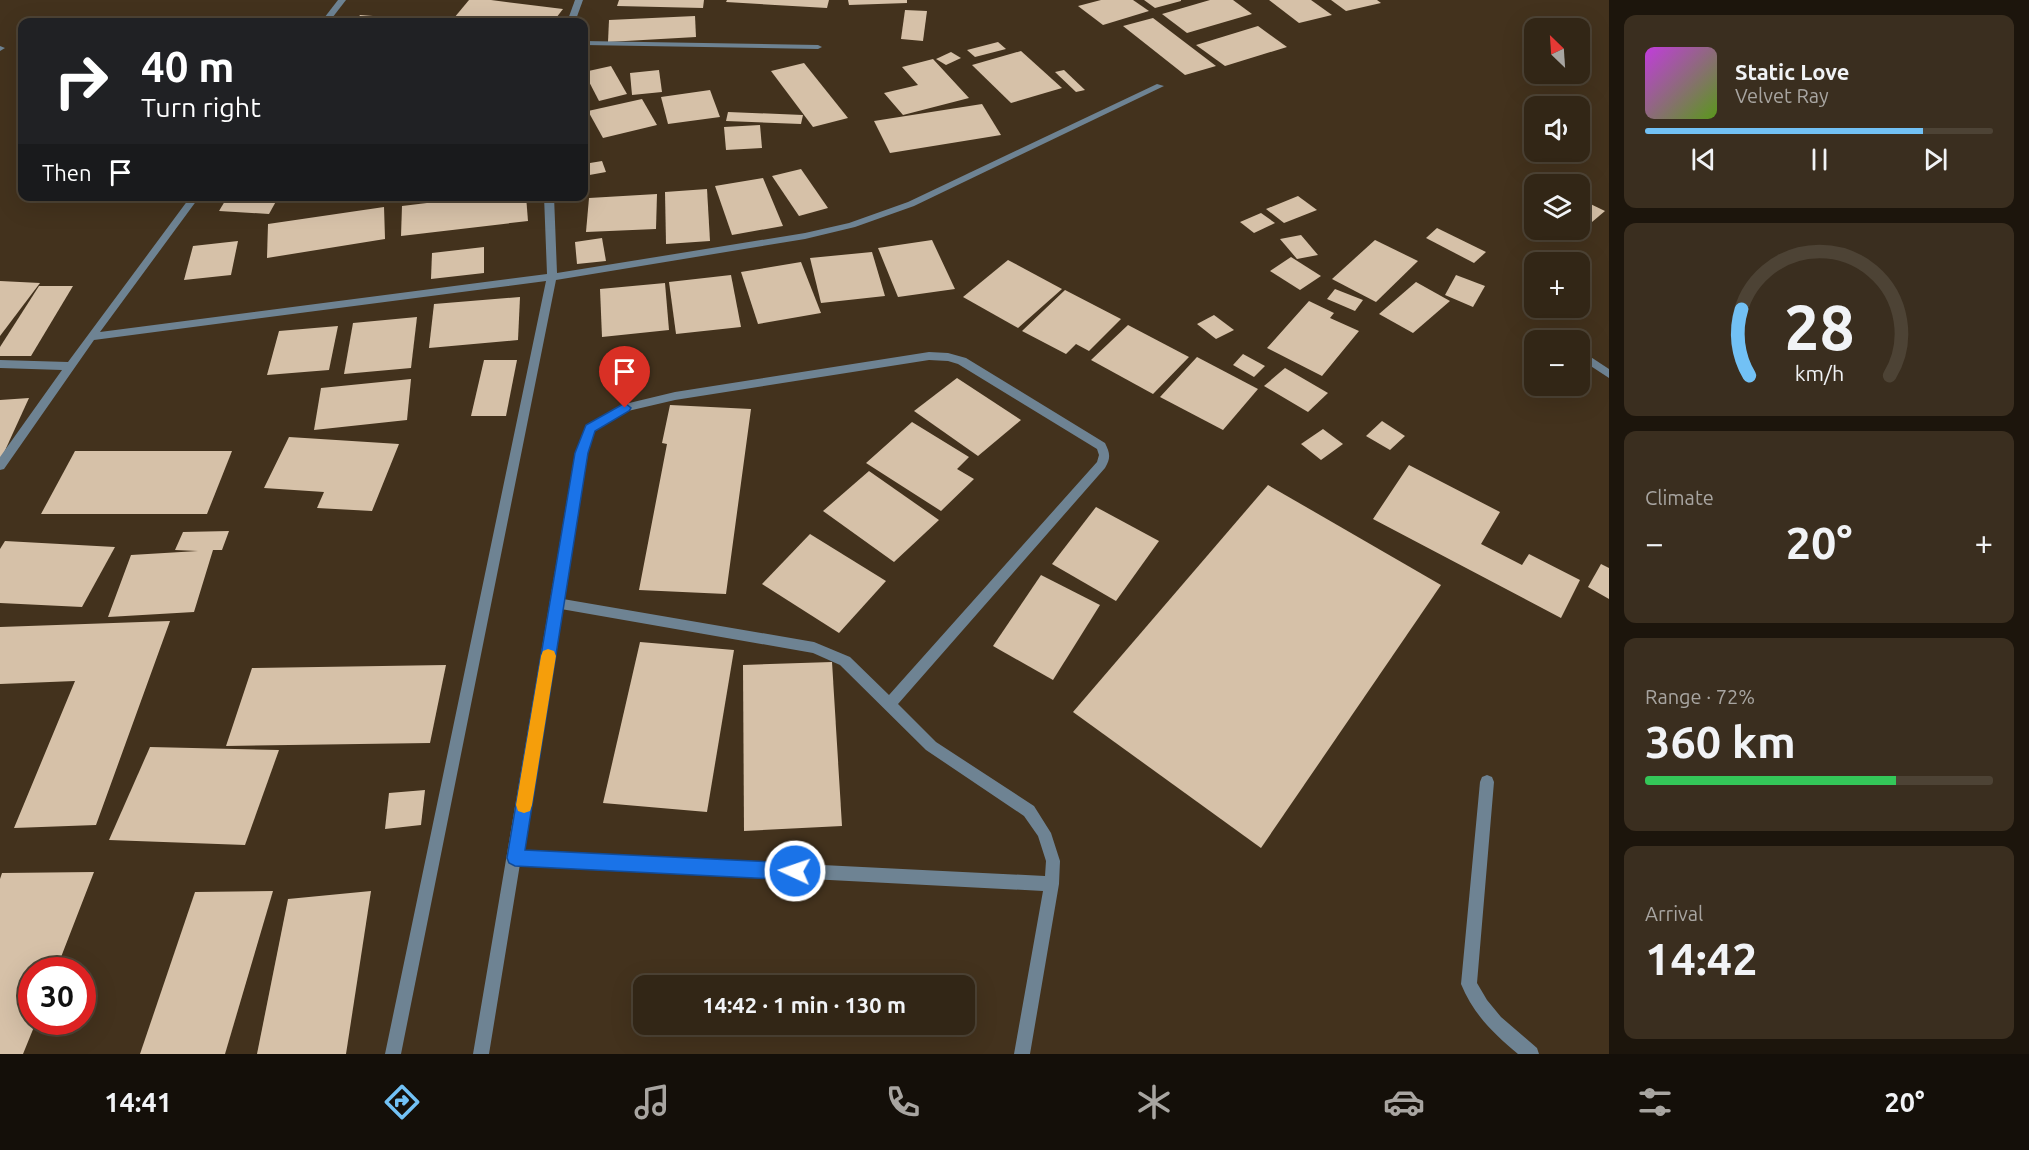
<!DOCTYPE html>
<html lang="en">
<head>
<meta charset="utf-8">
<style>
	body { margin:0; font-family:Ubuntu,sans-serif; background:#3a2e1f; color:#f1f3f6; height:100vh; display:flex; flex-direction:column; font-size:22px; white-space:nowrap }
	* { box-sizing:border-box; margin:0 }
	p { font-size:20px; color:#a8a5a1 }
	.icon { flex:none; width:33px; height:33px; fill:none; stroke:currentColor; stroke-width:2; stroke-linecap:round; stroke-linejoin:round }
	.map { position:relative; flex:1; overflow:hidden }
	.side { display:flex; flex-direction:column; gap:15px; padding:15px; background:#1c150c; width:420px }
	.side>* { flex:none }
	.guide { position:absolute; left:18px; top:18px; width:570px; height:183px; border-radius:12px; box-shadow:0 6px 24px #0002,0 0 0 2px #4d4335; background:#202124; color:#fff; overflow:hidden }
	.needle { width:39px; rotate:335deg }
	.buttons { position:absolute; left:1524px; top:18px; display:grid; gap:12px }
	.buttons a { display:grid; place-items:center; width:66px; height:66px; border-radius:12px; background:#322616; box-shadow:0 6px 24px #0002,0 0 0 2px #4d4335; font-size:30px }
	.speed { position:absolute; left:18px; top:957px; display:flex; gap:12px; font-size:30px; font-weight:700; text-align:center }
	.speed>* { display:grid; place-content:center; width:78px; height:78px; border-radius:50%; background:#322616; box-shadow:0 6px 24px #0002,0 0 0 2px #4d4335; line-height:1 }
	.speed .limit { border:9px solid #d22; background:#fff; color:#111 }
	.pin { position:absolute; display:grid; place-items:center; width:51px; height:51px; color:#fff; margin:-62px -26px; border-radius:50% 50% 50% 0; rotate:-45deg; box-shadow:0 0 6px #0007 }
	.pin .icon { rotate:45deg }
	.me { position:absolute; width:66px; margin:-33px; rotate:273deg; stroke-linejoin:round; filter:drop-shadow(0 0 4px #0008) }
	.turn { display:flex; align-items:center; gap:21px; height:126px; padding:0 24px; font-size:27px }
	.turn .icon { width:78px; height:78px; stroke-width:2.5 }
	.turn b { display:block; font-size:42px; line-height:51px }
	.then { display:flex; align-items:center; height:57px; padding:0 24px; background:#0003; gap:12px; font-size:22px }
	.big { font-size:45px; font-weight:700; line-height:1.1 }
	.side .tile { flex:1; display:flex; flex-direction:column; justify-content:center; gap:9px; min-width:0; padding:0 21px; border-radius:12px; background:#3a2e1f }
	.side .dial { align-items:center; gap:0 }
	.dial svg { height:156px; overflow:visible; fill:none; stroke:#4d4335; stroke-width:7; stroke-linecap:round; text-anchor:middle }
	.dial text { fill:#f1f3f6; stroke:none }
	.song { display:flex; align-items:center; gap:18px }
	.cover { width:72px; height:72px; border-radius:9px; background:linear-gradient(135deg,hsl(290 70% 55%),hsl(90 70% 35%)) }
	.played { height:6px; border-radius:3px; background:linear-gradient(90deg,#72c1f5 80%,#4d4335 80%) }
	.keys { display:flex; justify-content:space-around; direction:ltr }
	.heat { display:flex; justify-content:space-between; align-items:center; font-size:33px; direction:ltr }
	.charge { height:9px; border-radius:4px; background:linear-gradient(90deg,#34c759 72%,#4d4335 0) }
	.trip { position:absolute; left:633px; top:975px; width:342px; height:60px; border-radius:12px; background:#322616; box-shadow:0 6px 24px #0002,0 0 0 2px #4d4335; font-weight:700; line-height:60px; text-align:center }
	.menu { display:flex; height:96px; justify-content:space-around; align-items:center; background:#140f09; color:#a8a5a1 }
	.menu .icon { width:42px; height:42px }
	.menu .on { color:#72c1f5 }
	.menu b { font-size:27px; color:#f1f3f6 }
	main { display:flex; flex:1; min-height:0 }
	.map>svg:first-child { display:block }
	.building { fill:#d6c1a8 }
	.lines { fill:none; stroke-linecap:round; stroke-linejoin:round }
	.lane { fill:#6e8393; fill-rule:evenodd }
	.street { fill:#6e8393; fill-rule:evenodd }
	.route { fill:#1a73e8; stroke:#114b97; stroke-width:1.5 }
	.slow { fill:#f59e0b }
</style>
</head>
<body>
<main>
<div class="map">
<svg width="1609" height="1054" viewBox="0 0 1609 1054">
	<rect width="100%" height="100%" fill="#43321d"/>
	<g class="building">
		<path d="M469 0H491L563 9 553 22H491L454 18Z"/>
		<path d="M619 0H704L703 8 617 6Z"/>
		<path d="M727 0H829L827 8 726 2Z"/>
		<path d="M848 0H907V3L849 5Z"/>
		<path d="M1101 0H1133L1149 11 1103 25 1078 6Z"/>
		<path d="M1144 0H1181V1L1155 8Z"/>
		<path d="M1210 0H1233L1252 14 1187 33 1162 14Z"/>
		<path d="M1269 0H1311L1332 15 1299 23Z"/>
		<path d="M1331 0H1377L1381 3 1346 11Z"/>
		<path d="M905 10 927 11 923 41 901 39Z"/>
		<path d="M360 15 399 18 396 22H355Z"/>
		<path d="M695 16 696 37 608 42 609 20Z"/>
		<path d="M1153 18 1216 66 1185 75 1123 26Z"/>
		<path d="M1258 26 1287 47 1225 66 1196 45Z"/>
		<path d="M998 42 1006 49 975 57 967 50Z"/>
		<path d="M1021 51 1062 88 1011 103 972 65Z"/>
		<path d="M951 52 961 58 946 65 936 59Z"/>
		<path d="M933 59 969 98 903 115 884 93 918 85 902 67Z"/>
		<path d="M804 63 848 118 813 127 771 71Z"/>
		<path d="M611 66 627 94 599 101 584 72Z"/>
		<path d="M659 70 662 92 632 95 630 73Z"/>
		<path d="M1064 70 1085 90 1076 92 1055 72Z"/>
		<path d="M710 90 720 117 668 124 661 97Z"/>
		<path d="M642 99 657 125 603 138 588 111Z"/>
		<path d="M982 104 1001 135 890 153 874 121Z"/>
		<path d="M728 112 803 115 801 124 726 121Z"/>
		<path d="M760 125 762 148 726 150 724 127Z"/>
		<path d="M602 161 606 172 584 176V164Z"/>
		<path d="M801 169 828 208 799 216 772 176Z"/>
		<path d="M763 178 783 226 732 235 715 186Z"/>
		<path d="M707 189 710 241 666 244 665 192Z"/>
		<path d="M657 194 656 229 586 232 589 198Z"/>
		<path d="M228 196H279L269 214 219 211Z"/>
		<path d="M485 196H526L528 221 401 236 402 206Z"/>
		<path d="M1298 196 1317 210 1284 223 1266 209Z"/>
		<path d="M1580 199 1605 211 1592 222 1580 216Z"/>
		<path d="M384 207 385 239 267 258 268 224Z"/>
		<path d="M1261 213 1275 223 1254 233 1240 222Z"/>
		<path d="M1437 228 1486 252 1474 263 1426 238Z"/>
		<path d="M1301 235 1318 255 1297 259 1280 239Z"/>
		<path d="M602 238 606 261 577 264 575 242Z"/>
		<path d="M932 240 955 289 898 297 878 248Z"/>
		<path d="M1375 240 1418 261 1376 302 1332 279Z"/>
		<path d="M238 241 231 275 184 280 193 246Z"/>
		<path d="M484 247V273L431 279 432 253Z"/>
		<path d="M872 252 885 296 821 303 810 258Z"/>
		<path d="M1291 257 1321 276 1300 290 1270 271Z"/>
		<path d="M1008 260 1062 289 1018 328 963 297Z"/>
		<path d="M801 262 821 313 758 324 741 272Z"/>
		<path d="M731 275 741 327 676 334 669 282Z"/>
		<path d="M1456 275 1485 286 1473 307 1445 295Z"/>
		<path d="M0 281 40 283 0 336Z"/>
		<path d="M1416 282 1450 301 1413 333 1379 314Z"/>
		<path d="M665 283 669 330 602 337 600 289Z"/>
		<path d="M39 286H73L31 356H0V347Z"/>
		<path d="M1335 289 1363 300 1355 311 1327 299Z"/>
		<path d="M1065 290 1121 319 1089 351 1076 344 1066 354 1022 331Z"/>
		<path d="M520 297 518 340 429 348 434 304Z"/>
		<path d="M1309 301 1334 313 1330 318 1359 331 1322 376 1267 348Z"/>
		<path d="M1214 315 1234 330 1216 339 1197 324Z"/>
		<path d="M417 317 411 368 344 374 353 323Z"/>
		<path d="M1128 325 1189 357 1153 394 1091 360Z"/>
		<path d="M338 326 329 370 267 375 279 331Z"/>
		<path d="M1243 354 1265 366 1254 377 1233 365Z"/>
		<path d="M1197 357 1258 389 1223 430 1160 397Z"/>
		<path d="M484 360H517L506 416H471Z"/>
		<path d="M1285 368 1328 393 1308 412 1264 386Z"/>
		<path d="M957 378 1021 420 978 456 914 411Z"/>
		<path d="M411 379 407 420 314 430 321 388Z"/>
		<path d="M29 398 2 457H0V400Z"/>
		<path d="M670 405 751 409 726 594 639 590 667 444 662 443Z"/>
		<path d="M1382 421 1405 436 1390 450 1366 436Z"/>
		<path d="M912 422 969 457 957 469 974 479 941 511 866 463Z"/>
		<path d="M1323 429 1343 444 1321 460 1301 444Z"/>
		<path d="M289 437 399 444 372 511 317 508 324 492 264 488Z"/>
		<path d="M75 451H232L207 514H41Z"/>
		<path d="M1409 465 1500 512 1481 544 1522 565 1529 554 1580 580 1561 618 1373 519Z"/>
		<path d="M869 471 939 520 894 562 823 511Z"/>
		<path d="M1268 485 1441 585 1261 848 1073 712Z"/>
		<path d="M1096 507 1159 541 1116 601 1052 564Z"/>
		<path d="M229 531 222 550H213L194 612 108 617 131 555 198 551 175 550 183 532Z"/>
		<path d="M810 534 886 581 839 633 762 584Z"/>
		<path d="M5 541 115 547 82 607 0 603V549Z"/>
		<path d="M1601 564 1609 568V599L1588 587Z"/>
		<path d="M1041 575 1100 605 1053 680 993 646Z"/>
		<path d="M170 621 96 825 14 828 75 681 0 684V627Z"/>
		<path d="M640 642 734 650 707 812 603 803Z"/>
		<path d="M832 662 842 826 744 831 743 665Z"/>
		<path d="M446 665 430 743 226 746 252 668Z"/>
		<path d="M150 747 279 750 245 845 109 840Z"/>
		<path d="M425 790 421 825 385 829 389 793Z"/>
		<path d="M94 872 56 970H32V1022H36L23 1054H0V879L2 873Z"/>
		<path d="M273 891 225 1054H140L195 892Z"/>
		<path d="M371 891 346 1054H257L288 899Z"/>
	</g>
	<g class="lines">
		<g class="lane">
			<path d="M1555 333 1564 337 1565 340H1551L1550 337Z"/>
			<path d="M1580 350 1609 369V378L1580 359Z"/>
			<path d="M1487 775 1492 777 1494 782 1477 983 1487 1000 1501 1017 1537 1048 1539 1054H1518C1494 1034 1473 1014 1461 984L1480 782 1482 777Z"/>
		</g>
		<g class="street">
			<path d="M338 0H346L329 22H321Z"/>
			<path d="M575 0H583L575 22H567Z"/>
			<path d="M584 41 818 45 822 47 818 49 584 45Z"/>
			<path d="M0 46 5 48 0 51Z"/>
			<path d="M1157 84 1164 86 914 206 855 227 805 239 556 280 401 1054H385L546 281 94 340 4 469 0 470V457L62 370 0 368V360L68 362 191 196H200L100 332 547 274 544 196H554L557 273 805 233 849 223 908 202Z"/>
			<path d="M929 352 948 353 966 358 1105 443C1110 453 1111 458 1105 468L898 704 936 742 1034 806 1051 833 1060 861 1059 884 1030 1054H1014L1043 891 520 864 489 1054H473L575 453 586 425 625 404 675 392ZM929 360 948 361 958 364 1097 449 1099 455 1097 462 889 695 850 657 814 642 563 599 587 453 595 431 628 411 675 400ZM561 609 813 653 840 665 926 750 1024 816 1038 836 1046 861 1045 876 522 850Z"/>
		</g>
	</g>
	<path class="route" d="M625 403 631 408 629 411 595 431 588 453 525 850 795 863 801 865 804 871 801 877 795 880 515 866 509 863 507 858 575 453 586 425Z"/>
	<path class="slow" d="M548 649 554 651 556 656 532 805 530 811 524 813 518 811 516 805 541 656 543 651Z"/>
</svg>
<div class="buttons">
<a><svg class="needle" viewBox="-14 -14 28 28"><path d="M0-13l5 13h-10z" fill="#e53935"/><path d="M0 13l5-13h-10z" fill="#a8a5a1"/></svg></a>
<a><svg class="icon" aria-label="sound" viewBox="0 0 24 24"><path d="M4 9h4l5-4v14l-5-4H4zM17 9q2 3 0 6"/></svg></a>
<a><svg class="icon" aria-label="layers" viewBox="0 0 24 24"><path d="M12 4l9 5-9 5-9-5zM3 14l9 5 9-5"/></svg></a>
<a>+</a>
<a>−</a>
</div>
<div class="speed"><div class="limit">30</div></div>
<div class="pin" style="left:625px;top:408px;background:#d93025"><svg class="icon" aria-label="arrive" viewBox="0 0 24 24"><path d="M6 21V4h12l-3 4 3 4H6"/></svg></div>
<svg class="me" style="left:795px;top:871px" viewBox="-20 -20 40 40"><circle r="17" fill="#1a73e8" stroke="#fff" stroke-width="3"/><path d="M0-11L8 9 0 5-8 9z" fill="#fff"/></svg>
<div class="trip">14:42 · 1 min · 130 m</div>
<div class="guide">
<div class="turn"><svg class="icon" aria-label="right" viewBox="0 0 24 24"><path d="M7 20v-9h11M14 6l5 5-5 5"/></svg><div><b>40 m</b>Turn right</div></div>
<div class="then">Then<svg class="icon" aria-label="arrive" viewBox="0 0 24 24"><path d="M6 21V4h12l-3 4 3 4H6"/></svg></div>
</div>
</div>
<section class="side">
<div class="tile">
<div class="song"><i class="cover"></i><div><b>Static Love</b><p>Velvet Ray</p></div></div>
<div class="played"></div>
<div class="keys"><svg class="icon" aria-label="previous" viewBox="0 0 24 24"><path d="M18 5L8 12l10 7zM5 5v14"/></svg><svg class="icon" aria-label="pause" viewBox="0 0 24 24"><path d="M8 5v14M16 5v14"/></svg><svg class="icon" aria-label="next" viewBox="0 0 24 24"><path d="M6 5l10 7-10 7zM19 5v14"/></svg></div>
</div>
<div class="tile dial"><svg viewBox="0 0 100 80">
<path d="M14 69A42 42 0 1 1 86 69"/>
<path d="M14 69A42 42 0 0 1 10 35" stroke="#72c1f5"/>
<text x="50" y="56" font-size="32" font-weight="700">28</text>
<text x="50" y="72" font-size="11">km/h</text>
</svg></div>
<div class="tile"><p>Climate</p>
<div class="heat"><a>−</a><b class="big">20°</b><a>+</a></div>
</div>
<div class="tile"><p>Range · 72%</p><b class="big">360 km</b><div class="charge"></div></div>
<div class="tile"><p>Arrival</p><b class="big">14:42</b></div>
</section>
</main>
<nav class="menu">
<b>14:41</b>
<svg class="icon on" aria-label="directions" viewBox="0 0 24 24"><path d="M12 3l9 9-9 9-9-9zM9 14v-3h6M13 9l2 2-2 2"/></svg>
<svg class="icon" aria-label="music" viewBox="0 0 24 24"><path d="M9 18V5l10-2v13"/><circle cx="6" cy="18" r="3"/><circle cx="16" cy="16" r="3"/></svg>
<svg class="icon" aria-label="phone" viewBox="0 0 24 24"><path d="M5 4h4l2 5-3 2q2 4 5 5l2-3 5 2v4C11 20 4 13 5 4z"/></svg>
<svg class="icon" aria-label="climate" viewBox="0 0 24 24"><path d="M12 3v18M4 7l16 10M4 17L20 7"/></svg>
<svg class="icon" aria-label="car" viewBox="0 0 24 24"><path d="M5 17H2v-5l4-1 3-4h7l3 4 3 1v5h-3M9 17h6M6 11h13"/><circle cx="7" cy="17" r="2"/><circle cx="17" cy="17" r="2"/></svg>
<svg class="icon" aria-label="filters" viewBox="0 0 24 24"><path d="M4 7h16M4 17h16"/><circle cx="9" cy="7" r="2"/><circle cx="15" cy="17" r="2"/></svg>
<b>20°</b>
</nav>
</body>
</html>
